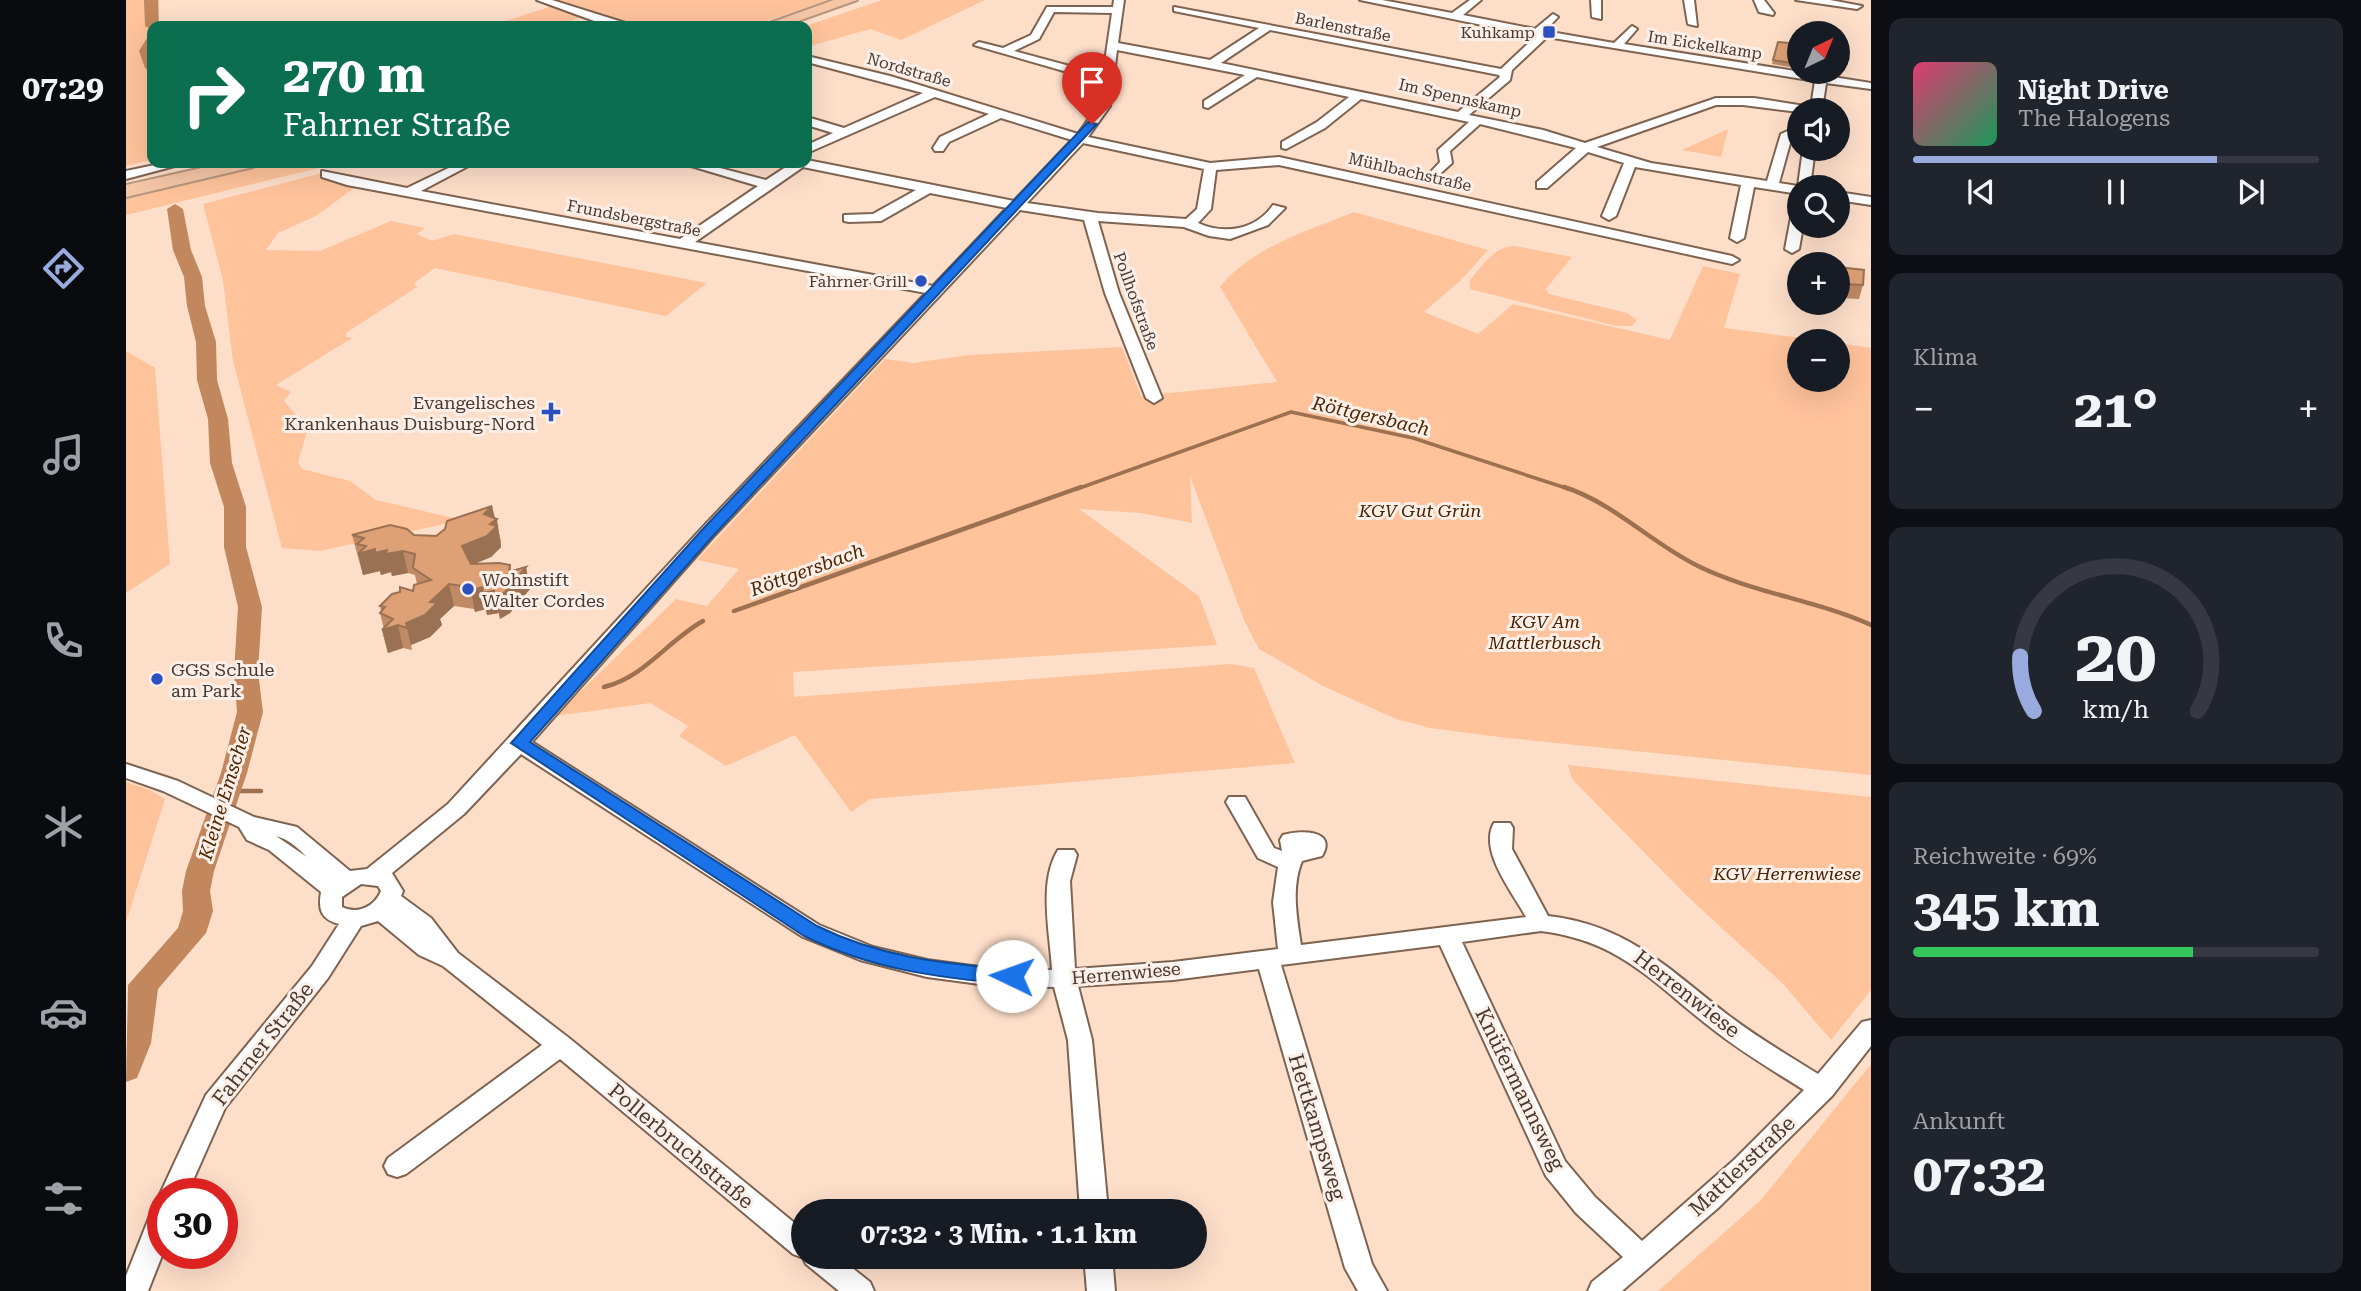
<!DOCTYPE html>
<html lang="de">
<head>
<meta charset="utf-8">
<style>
	body { margin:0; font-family:"Roboto Serif",serif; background:#20242c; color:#f1f3f6; height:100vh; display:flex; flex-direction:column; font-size:26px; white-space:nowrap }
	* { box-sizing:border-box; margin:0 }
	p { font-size:23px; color:#9ea1a6 }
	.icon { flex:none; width:38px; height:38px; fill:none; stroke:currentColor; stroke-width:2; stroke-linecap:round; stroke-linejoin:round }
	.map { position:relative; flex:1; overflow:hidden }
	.details { display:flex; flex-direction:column; gap:18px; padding:18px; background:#0d0f14; width:490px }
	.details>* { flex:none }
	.hud { position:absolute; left:21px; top:21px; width:665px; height:147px; border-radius:14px; box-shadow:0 7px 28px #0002; background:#0b6e4f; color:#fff; overflow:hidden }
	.needle { width:46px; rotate:43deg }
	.tools { position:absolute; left:1661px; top:21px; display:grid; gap:14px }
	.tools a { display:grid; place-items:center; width:63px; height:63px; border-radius:50%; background:#171b24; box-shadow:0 7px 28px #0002; font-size:35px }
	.speed { position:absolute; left:21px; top:1178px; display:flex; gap:14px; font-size:35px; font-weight:700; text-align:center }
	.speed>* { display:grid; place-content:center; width:91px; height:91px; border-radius:50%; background:#171b24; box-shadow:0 7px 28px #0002; line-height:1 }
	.speed .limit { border:10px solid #d22; background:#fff; color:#111 }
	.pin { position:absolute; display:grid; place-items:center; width:60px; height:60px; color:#fff; margin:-72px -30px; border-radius:50% 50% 50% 0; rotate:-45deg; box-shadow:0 0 7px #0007 }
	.pin .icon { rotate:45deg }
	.me { position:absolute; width:77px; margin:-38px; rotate:273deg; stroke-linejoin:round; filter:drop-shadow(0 0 5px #0008) }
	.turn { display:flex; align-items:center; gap:24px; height:147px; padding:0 21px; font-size:32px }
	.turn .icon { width:91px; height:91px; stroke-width:2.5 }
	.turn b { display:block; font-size:49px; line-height:60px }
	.big { font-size:52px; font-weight:700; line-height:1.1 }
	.details .widget { flex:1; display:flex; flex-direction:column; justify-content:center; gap:10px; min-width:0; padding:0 24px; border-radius:14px; background:#20242c }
	.details .dial { align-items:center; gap:0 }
	.dial svg { height:182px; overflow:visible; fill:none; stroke:#363941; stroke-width:7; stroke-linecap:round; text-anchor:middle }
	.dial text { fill:#f1f3f6; stroke:none }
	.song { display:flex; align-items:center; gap:21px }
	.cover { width:84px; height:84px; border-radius:10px; background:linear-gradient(135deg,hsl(340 70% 55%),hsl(150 70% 35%)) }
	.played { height:7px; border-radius:4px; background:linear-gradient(90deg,#98aade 75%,#363941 75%) }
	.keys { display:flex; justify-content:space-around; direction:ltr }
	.heat { display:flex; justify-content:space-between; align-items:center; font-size:38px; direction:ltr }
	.charge { height:10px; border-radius:5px; background:linear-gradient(90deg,#34c759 69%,#363941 0) }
	.trip { position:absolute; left:665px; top:1199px; width:416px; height:70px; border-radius:35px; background:#171b24; box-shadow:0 7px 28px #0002; font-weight:700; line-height:70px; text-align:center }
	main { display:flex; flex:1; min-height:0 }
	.dock { display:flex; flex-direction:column; width:126px; justify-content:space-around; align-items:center; background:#090b0e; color:#9ea1a6 }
	.dock .icon { width:49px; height:49px }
	.dock .current { color:#98aade }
	.dock b { font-size:32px; color:#f1f3f6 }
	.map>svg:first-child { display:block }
	.green { fill:#fec39b }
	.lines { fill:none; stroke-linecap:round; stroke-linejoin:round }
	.stream-far1 { stroke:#9d7050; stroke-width:3.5 }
	.stream { stroke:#9d7050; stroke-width:4.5 }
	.river { fill:#c2875d; fill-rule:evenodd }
	.minor-casing { stroke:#7e6351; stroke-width:4 }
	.highway-casing { stroke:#b8957d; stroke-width:4 }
	.minor { fill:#fff; fill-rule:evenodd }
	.highway { fill:#f5c6a6; fill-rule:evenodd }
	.wall { fill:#bf8a65 }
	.shaded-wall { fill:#9b7153 }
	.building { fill:#dea176; stroke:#9b7153; stroke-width:2 }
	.route { fill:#1a73e8; stroke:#114b97; stroke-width:2 }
	.poi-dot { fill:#2b50c0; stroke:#fcefe7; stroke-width:2.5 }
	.labels { text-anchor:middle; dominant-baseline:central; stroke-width:6; stroke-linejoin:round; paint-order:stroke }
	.far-street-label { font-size:16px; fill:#473a32; stroke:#fcefe7 }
	.far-poi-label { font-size:16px; fill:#473a32; stroke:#fcefe7; text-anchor:end }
	.poi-label { font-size:18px; fill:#473a32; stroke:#fcefe7; text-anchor:start }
	.park-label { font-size:18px; font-style:italic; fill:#492200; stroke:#fcefe7 }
	.street-label { font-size:18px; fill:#473a32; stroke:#fcefe7 }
	.water-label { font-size:19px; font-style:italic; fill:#4e2705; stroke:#fcefe7 }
	.near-street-label { font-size:21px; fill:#473a32; stroke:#fcefe7 }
</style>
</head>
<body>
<main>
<nav class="dock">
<b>07:29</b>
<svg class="icon current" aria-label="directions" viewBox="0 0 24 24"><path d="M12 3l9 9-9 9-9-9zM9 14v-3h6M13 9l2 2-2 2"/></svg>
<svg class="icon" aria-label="music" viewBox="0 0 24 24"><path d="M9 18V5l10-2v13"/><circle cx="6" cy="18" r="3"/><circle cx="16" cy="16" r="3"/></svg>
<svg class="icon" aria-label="phone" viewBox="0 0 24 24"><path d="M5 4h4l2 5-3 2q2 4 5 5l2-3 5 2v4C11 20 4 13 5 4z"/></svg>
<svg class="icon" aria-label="climate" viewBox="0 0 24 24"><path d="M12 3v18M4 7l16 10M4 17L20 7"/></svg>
<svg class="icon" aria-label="car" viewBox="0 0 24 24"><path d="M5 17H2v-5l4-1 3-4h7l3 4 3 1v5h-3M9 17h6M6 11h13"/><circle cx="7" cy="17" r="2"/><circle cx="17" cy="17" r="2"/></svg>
<svg class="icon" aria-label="filters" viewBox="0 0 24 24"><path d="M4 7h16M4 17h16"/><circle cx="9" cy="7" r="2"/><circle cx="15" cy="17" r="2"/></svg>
</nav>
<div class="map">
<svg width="1745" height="1291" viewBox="0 0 1745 1291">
	<rect width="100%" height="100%" fill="#fddec9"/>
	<g class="green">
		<path d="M0 0H33L32 26H26V160L0 166Z"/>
		<path d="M422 0H702L626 26H523L491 23 465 14 429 26H364L432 4Z"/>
		<path d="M756 0H859L775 40 744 29 681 47 680 26Z"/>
		<path d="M1602 129 1595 157 1556 150Z"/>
		<path d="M141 163H213L0 215V197Z"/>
		<path d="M196 173 231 186 190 216 152 233 140 250 194 251 265 221 299 228 291 234 306 241 328 234 581 283 540 316 309 268 288 283 291 287 220 333V337L226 338 150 385 165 392 158 401 182 428 172 462 176 469 224 481 250 500 336 520 194 551 156 548 107 361 97 280 77 204Z"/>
		<path d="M1228 212 1362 250 1334 281 1298 312 1352 334 1387 304 1544 340 1577 266 1614 274 1598 328 1697 341H1673V380H1712V343L1745 348V775L1382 738 1304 728 1270 719 1197 686 1133 649 1118 620 1064 476 1066 523 1015 513 953 509 1073 596 1091 645 667 672 668 697 1104 664 1128 668 1169 763 744 799 725 812 669 735 600 766 553 736 562 726 524 703 429 716 550 599 581 606 613 569 571 560 759 359 787 363 843 355 996 347 1015 396 1151 382 1094 287C1124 248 1183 230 1228 212Z"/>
		<path d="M1389 246 1446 257 1420 289 1423 294 1501 313 1511 320 1506 326H1490L1344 289V280C1357 265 1367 247 1389 246Z"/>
		<path d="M0 351 29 368 44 564 0 593Z"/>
		<path d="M1442 765 1745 797V990L1705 1040 1658 985 1563 898 1446 779Z"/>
		<path d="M0 782 24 790 39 799 0 922Z"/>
		<path d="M1745 1064V1291H1532L1635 1200Z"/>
	</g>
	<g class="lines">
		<path class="stream-far1" d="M951 489 1165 412 1287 438 1443 489"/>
		<g class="stream">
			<path d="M1438 487C1488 503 1525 543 1572 566 1627 593 1690 600 1745 625"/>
			<path d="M608 611 955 487"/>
			<path d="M478 687C519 677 541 641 577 621"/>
			<path d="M102 791H135"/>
		</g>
		<g class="river">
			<path d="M18 0H32L33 26H26V30L19 26Z"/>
			<path d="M26 37V72L19 68 13 51 21 38Z"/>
			<path d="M49 204 57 209 65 250 76 277 79 306 90 342 91 380 102 419 106 463 120 507V547L136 607 132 672 137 712 121 773 88 871 84 891 87 911 80 933 32 989 25 1043 11 1078 0 1082 2 985 52 928 57 911 56 891 60 871 95 773 111 712 108 672 112 607 98 547V507L84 463 82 419 71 380 70 342 61 306 58 277 47 250 41 209Z"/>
		</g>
		<defs>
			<g id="minor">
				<path d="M411 0H426L509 26H482Z"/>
				<path d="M988 0H998L992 43 1084 60 1133 28 1048 11V7L1375 69 1410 36 1234 0H1256L1326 13 1344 0H1355L1337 15 1409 29 1427 14 1432 17 1419 31 1488 43 1506 26 1511 29 1498 44 1745 83V89L1700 83 1696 110 1673 112 1617 105H1590L1471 147 1525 163 1641 181 1655 134 1673 126V134L1666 136 1653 183 1672 186 1677 149H1689L1684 187H1673V194L1628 187 1618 238 1611 242 1604 238 1615 185 1509 167 1490 216 1483 220 1476 216 1498 163 1462 152 1421 188H1411V182L1450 148 1354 124 1324 151 1326 163 1306 181 1300 177 1314 162 1312 150 1343 122 1235 99 1199 128 1160 149 1156 148V142L1191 122 1223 97 1131 77 1082 108 1078 107V101L1119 75 991 50 984 106 962 137 1084 163 1153 157 1606 256 1613 260 1606 264 1153 165 1090 170 1085 209 1072 223C1098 235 1130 230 1147 205L1159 208 1142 225 1104 239 1083 236 1058 227 972 221 993 293 1036 398 1028 403 1020 398 979 293 958 220 894 210 587 537 406 742 693 925 747 947 801 960 861 968 926 970C924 933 912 882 932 850H948L951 855 944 881 949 969 1047 962 1152 949 1147 902 1152 867 1132 858 1100 802 1103 797H1119L1148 848 1156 851 1154 840 1157 835C1172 830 1212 829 1196 856L1176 861C1165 888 1171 918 1175 945L1400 917C1387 893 1352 850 1368 823H1384L1387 828 1386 849 1422 916C1502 925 1542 969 1602 1015 1631 1037 1661 1055 1692 1074L1736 1022 1745 1020V1046L1706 1096 1592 1208 1496 1291H1462L1466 1282 1497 1257 1450 1213 1420 1176 1314 945 1155 965 1246 1264 1261 1291H1232L1219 1268 1133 969 1047 980 952 986 966 1040 982 1211H954L942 1040 928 987 861 985 801 977 734 960 677 937 395 754 338 814 266 873 277 891 275 896 305 918 332 953 443 1038 677 1230V1256H711L744 1282 748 1291H713L680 1264 677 1258 667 1254 434 1059 280 1174 271 1177 262 1174 258 1166 262 1158 416 1045 317 966 293 955 252 921 235 926 202 978 99 1108 61 1194H37V1200L34 1194 80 1095 186 966 213 924C195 919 192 910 195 892L143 850 121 840 113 827 37 791 0 778V764L52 781 128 817 171 827 224 871 241 869 322 804 575 529 800 293 221 185 196 177V171L281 188 333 163H348L295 191 554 239 632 186 555 163H575L640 180 666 163H681V160L888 201 946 140 875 118 823 142 817 151H809L807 148 814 137 863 114 809 97 681 153V145L707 133 681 125V117L718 128 797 93 681 62V56L764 76 952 134 972 106 976 82 848 45 853 42 877 48 905 35 921 7H987ZM928 12 986 13 977 75 888 51 913 39ZM1144 30 1373 75 1374 77 1332 112 1095 63ZM1421 37 1689 81 1685 107 1628 98H1590L1459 143 1417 130 1343 115 1384 80 1386 70ZM957 143 1078 169 1071 209 1060 219 972 213 901 203ZM677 167 790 190 747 214 718 215V221L723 222 755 221 804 193 881 208 807 286 569 242ZM150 836C162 839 172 848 181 857ZM235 884 252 886 255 891C249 906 232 915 216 907V897ZM1415 931C1494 941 1525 981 1584 1027 1614 1051 1646 1070 1678 1090L1608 1160 1516 1241 1469 1197 1439 1161 1336 942Z"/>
				<path d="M1465 0H1475V19L1466 17Z"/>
				<path d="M1558 0H1568L1571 26 1562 24Z"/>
				<path d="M1628 0H1638L1648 13 1647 15 1633 12Z"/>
				<path d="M1670 0H1704L1736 6 1731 9Z"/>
				<path d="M38 163H60L0 179V171Z"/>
				<path d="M1712 192 1745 197V205L1712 200Z"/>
				<path d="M1673 208V226H1677L1673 249 1666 253 1659 249 1666 212Z"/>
				<path d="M37 1207V1253L22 1291H0V1276L23 1218 27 1210Z"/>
				<path d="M958 1256H986L989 1291H961Z"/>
			</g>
			<g id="highway">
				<path d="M708 0H731L658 26H635Z"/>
				<path d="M98 163H130L127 167 0 197V185Z"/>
			</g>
		</defs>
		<use href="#minor" class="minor-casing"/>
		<use href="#highway" class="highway-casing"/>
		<use href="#minor" class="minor"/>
		<use href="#highway" class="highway"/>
	</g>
	<g class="wall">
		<path d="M1652 42 1671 64 1670 68 1646 64Z"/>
		<path d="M1712 267 1737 285 1733 299 1712 298Z"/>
		<path d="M366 506 375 541V547L365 557 348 564 384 565 385 571 400 567 404 589 384 613 374 619 373 613 361 615 360 609 349 612 348 609 328 606 314 619 316 625 304 637 285 645 286 650 277 648 262 653 256 630 258 629 254 613 255 611 254 606 287 591 291 584 289 575 282 573 266 576 265 572 255 575 254 571 237 575 226 535 310 536Z"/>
	</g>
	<g class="shaded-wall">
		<path d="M366 506 369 521 371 519 375 547 365 557 341 567 336 546 358 514Z"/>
		<path d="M249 549 277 551 282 573 266 576 265 572 255 575 254 571 237 575 232 554Z"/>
		<path d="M384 565 387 582 400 567 404 589 384 613 374 619 370 597 383 572Z"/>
		<path d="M323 584 328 606 314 619 316 625 304 637 285 645 286 650 280 623Z"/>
		<path d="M357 587 368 591 373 613 361 615 360 609 349 612 345 590Z"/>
		<path d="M272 625 277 648 262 653 256 630Z"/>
	</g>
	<g class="building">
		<path d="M1652 42 1673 44V55L1671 64 1647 60Z"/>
		<path d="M1679 259 1694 261V264H1678Z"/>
		<path d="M1712 267 1738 270 1737 285 1712 284Z"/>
		<path d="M366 506 358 514 371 519 364 524 371 526 361 536 336 546 345 564 373 563 384 565 383 572 400 567 379 592 370 597 368 591 356 593 357 587 345 590 343 587 323 584 304 602 311 603 299 615 280 623 281 628 272 625 256 630 267 619 254 613 259 607 254 606 266 594 274 592V587L287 591 288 585 305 580 287 568 289 554 277 551 260 554 261 550 249 553V549L232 554 240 546 231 544 238 538 226 535 264 525 281 529 288 535 310 536 319 529 321 521Z"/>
	</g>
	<path class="route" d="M962 122 971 124 587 536 404 742 691 926C754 957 817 964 886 969L895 976 886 984C812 978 745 969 678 936L385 743 576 530Z"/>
	<g class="poi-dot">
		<rect x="1416" y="25" width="14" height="14" rx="3.5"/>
		<circle cx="795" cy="281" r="7"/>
		<path d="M421.5 401.5h7v7h7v7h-7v7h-7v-7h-7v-7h7z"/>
		<circle cx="342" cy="589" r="7"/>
		<circle cx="31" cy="679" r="7"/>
	</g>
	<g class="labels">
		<g class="far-street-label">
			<text transform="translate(1217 27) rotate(11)">Barlenstraße</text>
			<text transform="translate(1579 45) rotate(9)">Im Eickelkamp</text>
			<text transform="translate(783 70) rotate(16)">Nordstraße</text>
			<text transform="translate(1334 98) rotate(13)">Im Spennskamp</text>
			<text transform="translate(1284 172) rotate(13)">Mühlbachstraße</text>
			<text transform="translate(508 218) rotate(11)">Frundsbergstraße</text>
			<text transform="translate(1010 301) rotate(70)">Pollhofstraße</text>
		</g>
		<g class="far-poi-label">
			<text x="1409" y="32">Kuhkamp</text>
			<text x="781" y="281">Fahrner Grill</text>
		</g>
		<g class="poi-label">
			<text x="409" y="402" text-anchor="end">Evangelisches<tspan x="409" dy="21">Krankenhaus Duisburg-Nord</tspan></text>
			<text x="356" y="579">Wohnstift<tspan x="356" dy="21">Walter Cordes</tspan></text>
			<text x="45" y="669">GGS Schule<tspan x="45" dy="21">am Park</tspan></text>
		</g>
		<g class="park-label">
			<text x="1294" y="510">KGV Gut Grün</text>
			<text x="1419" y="621">KGV Am<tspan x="1419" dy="21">Mattlerbusch</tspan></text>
			<text x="1661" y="873">KGV Herrenwiese</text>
		</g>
		<g class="street-label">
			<text transform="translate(1000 973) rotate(-5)">Herrenwiese</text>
		</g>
		<g class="water-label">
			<text transform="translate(1245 416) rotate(13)">Röttgersbach</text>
			<text transform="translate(681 570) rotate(-20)">Röttgersbach</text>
			<text transform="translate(99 793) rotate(-73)">Kleine Emscher</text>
		</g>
		<g class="near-street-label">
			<text transform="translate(1561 994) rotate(38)">Herrenwiese</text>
			<text transform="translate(137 1044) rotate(-52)">Fahrner Straße</text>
			<text transform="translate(1394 1089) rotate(64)">Knüfermannsweg</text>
			<text transform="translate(1191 1127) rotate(73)">Hettkampsweg</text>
			<text transform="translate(555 1146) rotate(40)">Pollerbruchstraße</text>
			<text transform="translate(1616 1166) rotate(-43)">Mattlerstraße</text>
		</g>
	</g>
</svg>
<div class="tools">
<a><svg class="needle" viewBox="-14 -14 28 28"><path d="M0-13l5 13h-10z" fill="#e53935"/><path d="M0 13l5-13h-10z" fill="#9ea1a6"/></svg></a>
<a><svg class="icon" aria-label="sound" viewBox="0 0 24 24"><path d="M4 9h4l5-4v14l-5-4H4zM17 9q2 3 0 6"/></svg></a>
<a><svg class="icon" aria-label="search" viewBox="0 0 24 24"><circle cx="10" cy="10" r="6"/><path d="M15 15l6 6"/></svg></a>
<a>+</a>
<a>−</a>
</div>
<div class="speed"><div class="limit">30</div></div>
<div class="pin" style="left:966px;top:124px;background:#d93025"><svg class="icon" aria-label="arrive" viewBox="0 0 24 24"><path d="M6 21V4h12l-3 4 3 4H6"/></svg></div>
<svg class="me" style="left:886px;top:976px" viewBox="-20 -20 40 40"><circle r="19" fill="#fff"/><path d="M0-13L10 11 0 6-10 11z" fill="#1a73e8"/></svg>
<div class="trip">07:32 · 3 Min. · 1.1 km</div>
<div class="hud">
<div class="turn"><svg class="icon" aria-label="right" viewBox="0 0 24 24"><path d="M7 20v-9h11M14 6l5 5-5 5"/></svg><div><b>270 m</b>Fahrner Straße</div></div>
</div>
</div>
<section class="details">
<div class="widget">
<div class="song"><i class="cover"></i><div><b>Night Drive</b><p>The Halogens</p></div></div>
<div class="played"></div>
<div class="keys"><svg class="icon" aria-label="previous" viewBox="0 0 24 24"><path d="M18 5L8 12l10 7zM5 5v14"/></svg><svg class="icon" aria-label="pause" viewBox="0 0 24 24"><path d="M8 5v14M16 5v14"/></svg><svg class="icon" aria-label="next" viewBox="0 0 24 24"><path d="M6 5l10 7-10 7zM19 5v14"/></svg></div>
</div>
<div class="widget"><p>Klima</p>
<div class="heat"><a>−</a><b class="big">21°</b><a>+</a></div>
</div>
<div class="widget dial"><svg viewBox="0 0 100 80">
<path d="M14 69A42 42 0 1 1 86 69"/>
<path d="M14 69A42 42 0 0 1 8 45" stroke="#98aade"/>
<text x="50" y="56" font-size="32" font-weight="700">20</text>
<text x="50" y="72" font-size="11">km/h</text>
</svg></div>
<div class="widget"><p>Reichweite · 69%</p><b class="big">345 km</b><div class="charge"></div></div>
<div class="widget"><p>Ankunft</p><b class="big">07:32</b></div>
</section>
</main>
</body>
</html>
